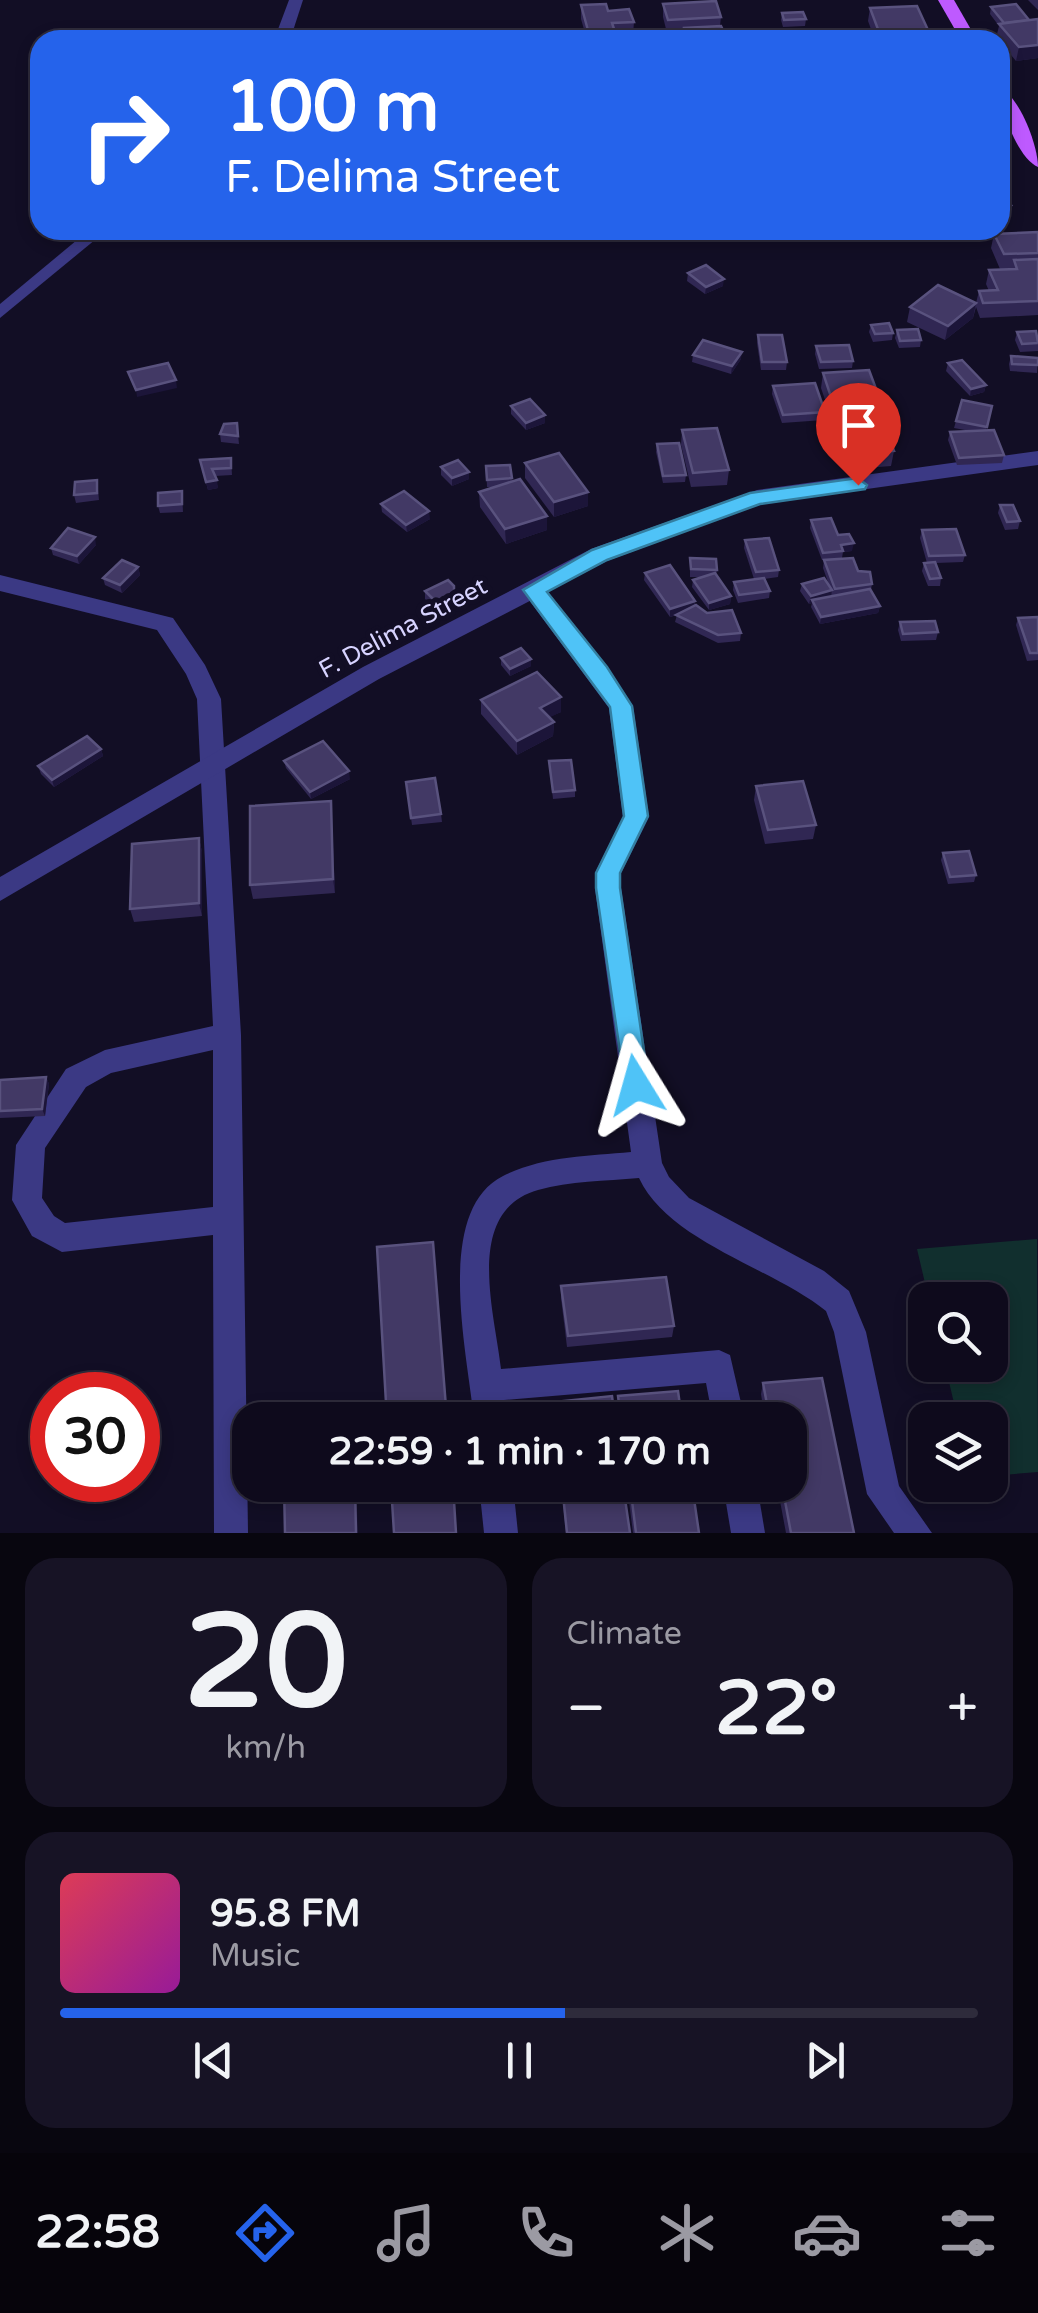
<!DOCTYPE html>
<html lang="en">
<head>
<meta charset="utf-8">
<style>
	body { margin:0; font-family:"Varela Round",sans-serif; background:#171325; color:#f1f3f6; height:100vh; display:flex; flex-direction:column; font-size:38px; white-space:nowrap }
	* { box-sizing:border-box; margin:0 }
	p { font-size:32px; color:#9b9aa3 }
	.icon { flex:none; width:55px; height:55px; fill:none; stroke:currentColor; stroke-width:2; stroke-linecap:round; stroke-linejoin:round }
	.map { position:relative; height:1533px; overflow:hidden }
	.sheet { display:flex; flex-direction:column; gap:25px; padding:25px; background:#08060f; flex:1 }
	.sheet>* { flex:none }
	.banner { position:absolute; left:30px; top:30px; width:980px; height:210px; border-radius:30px; box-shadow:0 5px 15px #0003,0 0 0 2px #2e2b3b; background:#2563eb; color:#fff; overflow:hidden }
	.fabs { position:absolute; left:908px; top:1282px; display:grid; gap:20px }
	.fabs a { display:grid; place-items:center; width:100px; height:100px; border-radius:20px; background:#0e0a1c; box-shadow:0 5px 15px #0003,0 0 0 2px #2e2b3b; font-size:50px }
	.speed { position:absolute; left:30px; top:1372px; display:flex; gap:20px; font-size:50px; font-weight:700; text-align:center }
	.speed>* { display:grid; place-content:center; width:130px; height:130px; border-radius:50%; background:#0e0a1c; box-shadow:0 5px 15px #0003,0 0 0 2px #2e2b3b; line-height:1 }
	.speed .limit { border:15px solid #d22; background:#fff; color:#111 }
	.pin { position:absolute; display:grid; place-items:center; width:85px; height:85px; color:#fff; margin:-102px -42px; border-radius:50% 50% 50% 0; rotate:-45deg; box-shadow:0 0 10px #0007 }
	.pin .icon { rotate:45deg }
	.me { position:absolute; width:110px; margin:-55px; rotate:352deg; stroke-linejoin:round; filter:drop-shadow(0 0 8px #0008) }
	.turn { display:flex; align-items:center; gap:35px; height:210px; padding:0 30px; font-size:45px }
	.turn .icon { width:130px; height:130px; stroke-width:2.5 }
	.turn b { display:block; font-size:70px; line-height:85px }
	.big { font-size:75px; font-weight:700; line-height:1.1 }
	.sheet .card { flex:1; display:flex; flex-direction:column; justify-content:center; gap:15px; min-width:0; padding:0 35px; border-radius:30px; background:#171325 }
	.sheet .dial { align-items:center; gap:0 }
	.dial b { font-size:130px; line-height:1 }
	.song { display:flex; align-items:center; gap:30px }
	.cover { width:120px; height:120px; border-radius:15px; background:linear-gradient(135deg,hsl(350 70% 55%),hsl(300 70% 35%)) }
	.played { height:10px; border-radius:5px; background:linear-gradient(90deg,#2563eb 55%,#2e2b3b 55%) }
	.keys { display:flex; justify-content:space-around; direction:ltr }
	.heat { display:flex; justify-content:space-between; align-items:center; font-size:55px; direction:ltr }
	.sheet .tiles { flex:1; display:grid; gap:25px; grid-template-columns:1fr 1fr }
	.card:last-child { grid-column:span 2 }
	.trip { position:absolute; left:232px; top:1402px; width:575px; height:100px; border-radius:30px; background:#0e0a1c; box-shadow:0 5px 15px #0003,0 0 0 2px #2e2b3b; font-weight:700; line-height:100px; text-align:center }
	.tabs { display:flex; height:160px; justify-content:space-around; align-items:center; background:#06040b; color:#9b9aa3 }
	.tabs .icon { width:70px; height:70px }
	.tabs .active { color:#2563eb }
	.tabs b { font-size:45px; color:#f1f3f6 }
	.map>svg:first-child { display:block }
	.green { fill:#112f2e }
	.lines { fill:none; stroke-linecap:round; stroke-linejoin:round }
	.service { fill:#3b3984; fill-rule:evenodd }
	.minor { fill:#3b3984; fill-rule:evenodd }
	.tertiary { fill:#3b3984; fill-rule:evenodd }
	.primary { fill:#be5aff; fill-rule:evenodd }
	.wall { fill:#302753 }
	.shaded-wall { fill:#1c1539 }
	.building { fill:#423965; stroke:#59527e; stroke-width:2.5 }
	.route { fill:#4fc3f7; stroke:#337fa1; stroke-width:2.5 }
	.labels { text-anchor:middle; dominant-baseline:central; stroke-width:10; stroke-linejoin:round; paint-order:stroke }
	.street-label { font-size:25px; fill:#d7d3ff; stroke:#120e25 }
</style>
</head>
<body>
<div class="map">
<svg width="1038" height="1533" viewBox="0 0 1038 1533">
	<rect width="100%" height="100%" fill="#120e25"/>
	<path class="green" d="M1037 1239 1038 1472 990 1476V1420H958L945 1365H990V1300H929L917 1249Z"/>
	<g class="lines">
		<g class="service">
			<path d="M289 0H303L290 40H274Z"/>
			<path d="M89 230H107L0 318V304Z"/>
		</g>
		<g class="minor">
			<path d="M0 575 173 618 205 665 221 699 241 1035 248 1533H214L213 1235 62 1252 32 1236 12 1200 16 1145 66 1069 105 1050 213 1026 197 699 186 674 157 630 0 591ZM213 1050V1207L65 1223 54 1216 42 1198 45 1148 86 1087 111 1073Z"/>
			<path d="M534 582 542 584 633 706 649 817 621 873V888L662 1163 669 1177 689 1198 824 1271 849 1291 866 1332 899 1486 932 1533H894L867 1494 834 1332 826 1311C771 1267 669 1242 639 1178 605 1181 570 1181 538 1190 463 1211 495 1313 501 1369L719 1350 730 1355 745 1420H713L706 1383 504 1400 506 1420H474C468 1355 433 1211 503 1176 543 1156 588 1156 631 1152L595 888V873L623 817 609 708 526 596 523 590 526 584Z"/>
			<path d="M479 1485H513L518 1533H484Z"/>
			<path d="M723 1485H757L765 1533H731Z"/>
		</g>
		<path class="tertiary" d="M1038 451V465L760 504 607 561 379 679 0 901V877L363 667 591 549 757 490Z"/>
		<g class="primary">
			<path d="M938 0H954L977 40H961Z"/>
			<path d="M1000 88C1020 97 1038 146 1038 167 1018 159 1000 109 1000 88Z"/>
		</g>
	</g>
	<g class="wall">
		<path d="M1028 0H1038V10Z"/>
		<path d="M663 4 721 17 720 26 724 32 723 39 684 40 683 33H667L663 17Z"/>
		<path d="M581 5 608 11 634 22 633 35 615 37 614 40H587L581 19Z"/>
		<path d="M991 7 1029 20 1038 19V58L1016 61 1000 42V40L996 38 999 26 990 14Z"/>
		<path d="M870 8 928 30 926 40H875L868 21Z"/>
		<path d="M782 13 806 19 805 26 783 27 781 20Z"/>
		<path d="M1038 232V315L980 318 976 307 973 318 945 340 907 322 910 307 976 303 979 291H989L986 284 989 270 1000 269 991 248 994 234Z"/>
		<path d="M688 273 723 286 705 294 687 281Z"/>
		<path d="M871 325 893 333 892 340 873 342 869 332Z"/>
		<path d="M897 330 921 340 920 347 899 348 895 338Z"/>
		<path d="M1017 332 1038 335V351L1020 352 1015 340Z"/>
		<path d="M758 335 787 362 786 370H761L757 343Z"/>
		<path d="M816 346 853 361 852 368 819 369 815 354Z"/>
		<path d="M693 355 741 359 731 374 692 362Z"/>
		<path d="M1011 356 1038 358 1037 373 1010 371 1009 364Z"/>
		<path d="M948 363 986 385 984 392 970 396 946 371Z"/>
		<path d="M823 373 882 405 880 415 894 451 891 466 854 469 839 427 840 423H833L821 388Z"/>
		<path d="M773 386 825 412 824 420 782 423 772 394Z"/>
		<path d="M962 400 992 406 986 430 1004 455 1002 463 957 465 948 440 950 432 970 431 954 428Z"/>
		<path d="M511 406 545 415V423L526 430 511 414Z"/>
		<path d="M237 423 239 444 221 442 220 434Z"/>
		<path d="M682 430 729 470 727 485 691 487 681 445Z"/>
		<path d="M657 444 686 475 685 482 663 483 656 452Z"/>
		<path d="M231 458 232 475 215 476 218 488 208 490 200 460Z"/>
		<path d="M525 463 588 506 554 517 525 478Z"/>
		<path d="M510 465 512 482 547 516V530L506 544 480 507 479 492 496 487H487L486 466Z"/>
		<path d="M441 467 469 472V479L452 486 441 475Z"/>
		<path d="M97 480 99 500 76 503 74 495Z"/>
		<path d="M182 491 183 512 160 513 158 506Z"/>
		<path d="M381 504 430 519 407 532 382 512Z"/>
		<path d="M1000 505 1020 521 1018 529 1005 530 998 513Z"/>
		<path d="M811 520 838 535 852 551 843 552 842 558 822 560 810 528Z"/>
		<path d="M922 530 965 555 963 562 936 563 941 578 940 586H928L922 571 924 563H927L920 538Z"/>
		<path d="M745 540 779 570 778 577 764 579 770 591 769 598 738 603 733 590 734 582 754 579 744 548Z"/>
		<path d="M96 545 79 564 53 555 51 548Z"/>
		<path d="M690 558 717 570 716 576 731 596 730 604 709 610 692 587 693 580 702 577H690Z"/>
		<path d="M824 560 858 571 872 584 871 590 880 606 878 613 820 624 811 607 812 603 809 604 800 591 802 584 829 585 823 568Z"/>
		<path d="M138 567 140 575 122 593 105 585 103 578Z"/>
		<path d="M645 573 695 601V606L741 633 740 641 718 643 675 622 677 615 670 617 644 580Z"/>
		<path d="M425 591 454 611 444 617 425 599Z"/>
		<path d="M1038 617V660L1027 661 1016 625 1018 618Z"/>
		<path d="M900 622 938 632 936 640 901 641 898 630Z"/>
		<path d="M501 658 531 666 510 676 501 665Z"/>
		<path d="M561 697V712L549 717 554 722 553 736 517 755 481 714V700Z"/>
		<path d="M101 749 103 756 54 787 41 774 38 766Z"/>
		<path d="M284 761 350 779 311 799 286 768Z"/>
		<path d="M549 761 575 790V797L553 799Z"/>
		<path d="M406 782 441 814 442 822 412 825Z"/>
		<path d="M756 786 816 825 813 839 765 844 754 800Z"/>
		<path d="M331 801 335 893 253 899 250 885Z"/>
		<path d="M199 838 202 852V916L134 922 130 909Z"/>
		<path d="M943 853 976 875 974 882 948 884 941 860Z"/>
		<path d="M46 1077 49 1084 45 1116 0 1118V1080Z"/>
		<path d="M561 1286 674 1326 672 1337 567 1347 561 1298Z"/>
		<path d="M822 1378 854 1533H786L777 1485H790V1420H765L761 1394 763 1383Z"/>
		<path d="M561 1485H623L630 1533H566Z"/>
		<path d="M627 1485H692L699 1533H633Z"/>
	</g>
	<g class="shaded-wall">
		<path d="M1038 45V58L1016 61 1019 47Z"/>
		<path d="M1011 205 1009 213 1000 214V207Z"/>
		<path d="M724 279 723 286 705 294 706 287Z"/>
		<path d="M976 303 973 318 945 340 948 326Z"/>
		<path d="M742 352 741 359 731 374 732 366Z"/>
		<path d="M176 380 177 388 137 397 136 390Z"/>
		<path d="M986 385 984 392 970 396 971 389Z"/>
		<path d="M545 415V423L526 430V423Z"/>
		<path d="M469 472V479L452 486V478Z"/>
		<path d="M217 480 218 488 208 490 206 482Z"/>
		<path d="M588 492V506L554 517V502Z"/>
		<path d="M429 511 430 519 407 532 406 525Z"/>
		<path d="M547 516V530L506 544 505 529Z"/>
		<path d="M95 537 96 545 79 564 77 556Z"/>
		<path d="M854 543 852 551 843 552 841 545Z"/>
		<path d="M138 567 140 575 122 593 120 585Z"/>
		<path d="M454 586V611L444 617 443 609Z"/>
		<path d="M832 590 831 597 812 600V603L809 604 811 596Z"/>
		<path d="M731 596 730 604 709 610V603Z"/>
		<path d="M695 601 694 609 670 617V609Z"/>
		<path d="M880 606 878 613 820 624 821 617Z"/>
		<path d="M531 659V666L510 676V669Z"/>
		<path d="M561 697V712L540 722V708Z"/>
		<path d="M554 722 553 736 517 755V741Z"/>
		<path d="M101 749 103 756 54 787 52 780Z"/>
		<path d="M349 771 350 779 311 799 310 792Z"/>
		<path d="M331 801 332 814 335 893 333 879Z"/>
		<path d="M199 838 202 852V916L199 903Z"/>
		<path d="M46 1077 49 1084 45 1116 42 1109Z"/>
		<path d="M355 1485H356L358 1533H356Z"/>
	</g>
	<g class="building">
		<path d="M716 1 721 17 668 20 663 4Z"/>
		<path d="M606 4 608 11 629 9 634 22 612 23 615 32 589 34 581 5Z"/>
		<path d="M1016 4 1029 20 1004 23 991 7Z"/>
		<path d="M917 6 928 30 879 32 870 8Z"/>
		<path d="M803 12 806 19 784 20 782 13Z"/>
		<path d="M1038 19V45L1019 47 999 24Z"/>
		<path d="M721 26 724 32 685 34 684 28Z"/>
		<path d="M850 34 853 40H786L785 36Z"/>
		<path d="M1005 196 1011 205 1000 207V197Z"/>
		<path d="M1038 232V253L1004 254 994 234Z"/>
		<path d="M1038 259V301L983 303 979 291 998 290 989 270 1017 269 1014 260Z"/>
		<path d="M706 265 724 279 706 287 688 273Z"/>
		<path d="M938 285 976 303 948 326 910 307Z"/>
		<path d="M889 323 893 333 875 334 871 325Z"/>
		<path d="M918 329 921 340 900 341 897 330Z"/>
		<path d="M1036 331 1038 343 1022 344 1017 332Z"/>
		<path d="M758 335H782L787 362H762Z"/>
		<path d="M703 340 742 352 732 366 693 355Z"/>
		<path d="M849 345 853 361 821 362 816 346Z"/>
		<path d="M1011 356 1038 358V365L1012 364Z"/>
		<path d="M962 360 986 385 971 389 948 363Z"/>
		<path d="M168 363 176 380 136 390 128 372Z"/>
		<path d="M869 370 882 405 835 409 823 373Z"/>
		<path d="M815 383 825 412 783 415 773 386Z"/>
		<path d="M530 399 545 415 526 423 511 406Z"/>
		<path d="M962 400 992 406 987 427 956 421Z"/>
		<path d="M878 410 894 451 857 454 842 412Z"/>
		<path d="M237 423 238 436 220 434 224 424Z"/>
		<path d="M717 428 729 470 693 473 682 430Z"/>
		<path d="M994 430 1004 455 959 458 950 432Z"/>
		<path d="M679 443 686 475 663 476 657 444Z"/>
		<path d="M559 453 588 492 554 502 525 463Z"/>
		<path d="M231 458V468L212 469 217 480 206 482 200 460Z"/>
		<path d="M458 460 469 472 452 478 441 467Z"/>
		<path d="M510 465 512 478 487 480 486 466Z"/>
		<path d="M520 479 547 516 505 529 479 492Z"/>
		<path d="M97 480V493L74 495 75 482Z"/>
		<path d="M182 491V504L158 506V493Z"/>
		<path d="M404 491 429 511 406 525 381 504Z"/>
		<path d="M1000 505H1013L1020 521 1007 522Z"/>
		<path d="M831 518 838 535 849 534 854 543 841 545 843 551 823 553 811 520Z"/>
		<path d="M68 528 95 537 77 556 51 548Z"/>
		<path d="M956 529 965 555 929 556 922 530Z"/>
		<path d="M769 538 779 570 756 572 745 540Z"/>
		<path d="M690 558 716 559 717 570 691 569Z"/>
		<path d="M853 558 858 571 870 572 872 584 835 589 824 560Z"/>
		<path d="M122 560 138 567 120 585 103 578Z"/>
		<path d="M935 562 941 578 930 579 924 563Z"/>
		<path d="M670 565 695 601 670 609 645 573Z"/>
		<path d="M715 573 731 596 709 603 693 580Z"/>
		<path d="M764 578 770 591 739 595 734 582Z"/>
		<path d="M824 578 832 590 811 596 802 584Z"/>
		<path d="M448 580 454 586V604L443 609 425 591Z"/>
		<path d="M870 589 880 606 821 617 812 600Z"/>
		<path d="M696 605 707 613 732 610 741 633 718 635 676 615Z"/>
		<path d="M1038 617V653H1030L1018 618Z"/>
		<path d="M935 621 938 632 903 634 900 622Z"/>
		<path d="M521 648 531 659 510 669 501 658Z"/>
		<path d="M537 672 561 697 540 708 554 722 517 741 481 700Z"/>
		<path d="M87 736 101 749 52 780 38 766Z"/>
		<path d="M323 741 349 771 310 792 284 761Z"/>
		<path d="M571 760 575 790 553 792 549 761Z"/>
		<path d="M435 778 441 814 411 818 406 782Z"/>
		<path d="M803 781 816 825 768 830 756 786Z"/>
		<path d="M331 801 333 879 250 885V806Z"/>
		<path d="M199 838V903L130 909 132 844Z"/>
		<path d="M969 851 976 875 950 877 943 853Z"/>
		<path d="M46 1077 42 1109 0 1111V1080Z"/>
		<path d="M433 1242 447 1420H387L377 1247Z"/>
		<path d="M666 1277 674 1326 568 1336 561 1286Z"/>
		<path d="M822 1378 854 1533H791L782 1485H790V1420H770L763 1383Z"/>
		<path d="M678 1391 682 1420H621L618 1396Z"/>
		<path d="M612 1396 615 1420H555L553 1402Z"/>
		<path d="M284 1485H355L356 1533H285Z"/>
		<path d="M391 1485H453L456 1533H394Z"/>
		<path d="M562 1485H623L630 1533H567Z"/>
		<path d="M630 1485H692L699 1533H636Z"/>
	</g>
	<path class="route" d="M858 478 867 485 865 489 760 504 607 560 547 592 607 667 632 706 648 816 620 873V888L649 1085 645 1093H626L596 888V873L624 816 610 707 523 590 592 550 750 493Z"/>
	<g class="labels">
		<g class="street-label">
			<text transform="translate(403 628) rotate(-28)">F. Delima Street</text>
		</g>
	</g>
</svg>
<div class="fabs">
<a><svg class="icon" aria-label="search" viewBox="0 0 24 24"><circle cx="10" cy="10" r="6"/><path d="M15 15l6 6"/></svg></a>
<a><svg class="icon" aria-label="layers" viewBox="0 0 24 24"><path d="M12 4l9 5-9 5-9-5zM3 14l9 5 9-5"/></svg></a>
</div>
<div class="speed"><div class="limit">30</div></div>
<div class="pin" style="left:858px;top:485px;background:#d93025"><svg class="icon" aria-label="arrive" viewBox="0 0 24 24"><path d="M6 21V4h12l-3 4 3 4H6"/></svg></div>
<svg class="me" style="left:636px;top:1085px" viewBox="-20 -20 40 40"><path d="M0-17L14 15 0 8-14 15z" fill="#4fc3f7" stroke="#fff" stroke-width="4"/></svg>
<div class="trip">22:59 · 1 min · 170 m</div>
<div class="banner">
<div class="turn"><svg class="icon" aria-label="right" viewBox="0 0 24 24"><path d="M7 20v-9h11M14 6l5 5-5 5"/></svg><div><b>100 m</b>F. Delima Street</div></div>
</div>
</div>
<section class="sheet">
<div class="tiles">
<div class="card dial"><b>20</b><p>km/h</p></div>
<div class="card"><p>Climate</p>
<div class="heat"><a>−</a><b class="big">22°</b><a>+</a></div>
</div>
<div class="card">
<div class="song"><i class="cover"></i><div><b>95.8 FM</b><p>Music</p></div></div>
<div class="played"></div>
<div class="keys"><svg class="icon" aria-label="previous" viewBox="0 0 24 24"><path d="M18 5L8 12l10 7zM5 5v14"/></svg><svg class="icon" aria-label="pause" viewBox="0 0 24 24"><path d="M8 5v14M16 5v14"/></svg><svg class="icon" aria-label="next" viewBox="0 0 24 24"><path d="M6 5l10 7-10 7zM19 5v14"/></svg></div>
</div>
</div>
</section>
<nav class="tabs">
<b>22:58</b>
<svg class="icon active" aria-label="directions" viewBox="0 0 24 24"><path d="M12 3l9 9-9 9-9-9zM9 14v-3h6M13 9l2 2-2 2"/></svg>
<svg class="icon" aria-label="music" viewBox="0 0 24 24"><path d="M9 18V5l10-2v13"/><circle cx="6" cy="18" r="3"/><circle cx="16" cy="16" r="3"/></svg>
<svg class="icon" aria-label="phone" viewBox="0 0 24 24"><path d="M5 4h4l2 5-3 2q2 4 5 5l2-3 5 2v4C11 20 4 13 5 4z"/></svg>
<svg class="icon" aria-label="climate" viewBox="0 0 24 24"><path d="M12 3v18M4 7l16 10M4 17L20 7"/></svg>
<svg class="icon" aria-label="car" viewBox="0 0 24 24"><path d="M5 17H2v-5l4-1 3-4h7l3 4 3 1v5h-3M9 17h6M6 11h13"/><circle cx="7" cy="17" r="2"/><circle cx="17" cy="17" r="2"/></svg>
<svg class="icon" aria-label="filters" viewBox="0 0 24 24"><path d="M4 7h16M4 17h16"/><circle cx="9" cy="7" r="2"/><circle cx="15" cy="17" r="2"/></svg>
</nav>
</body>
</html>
